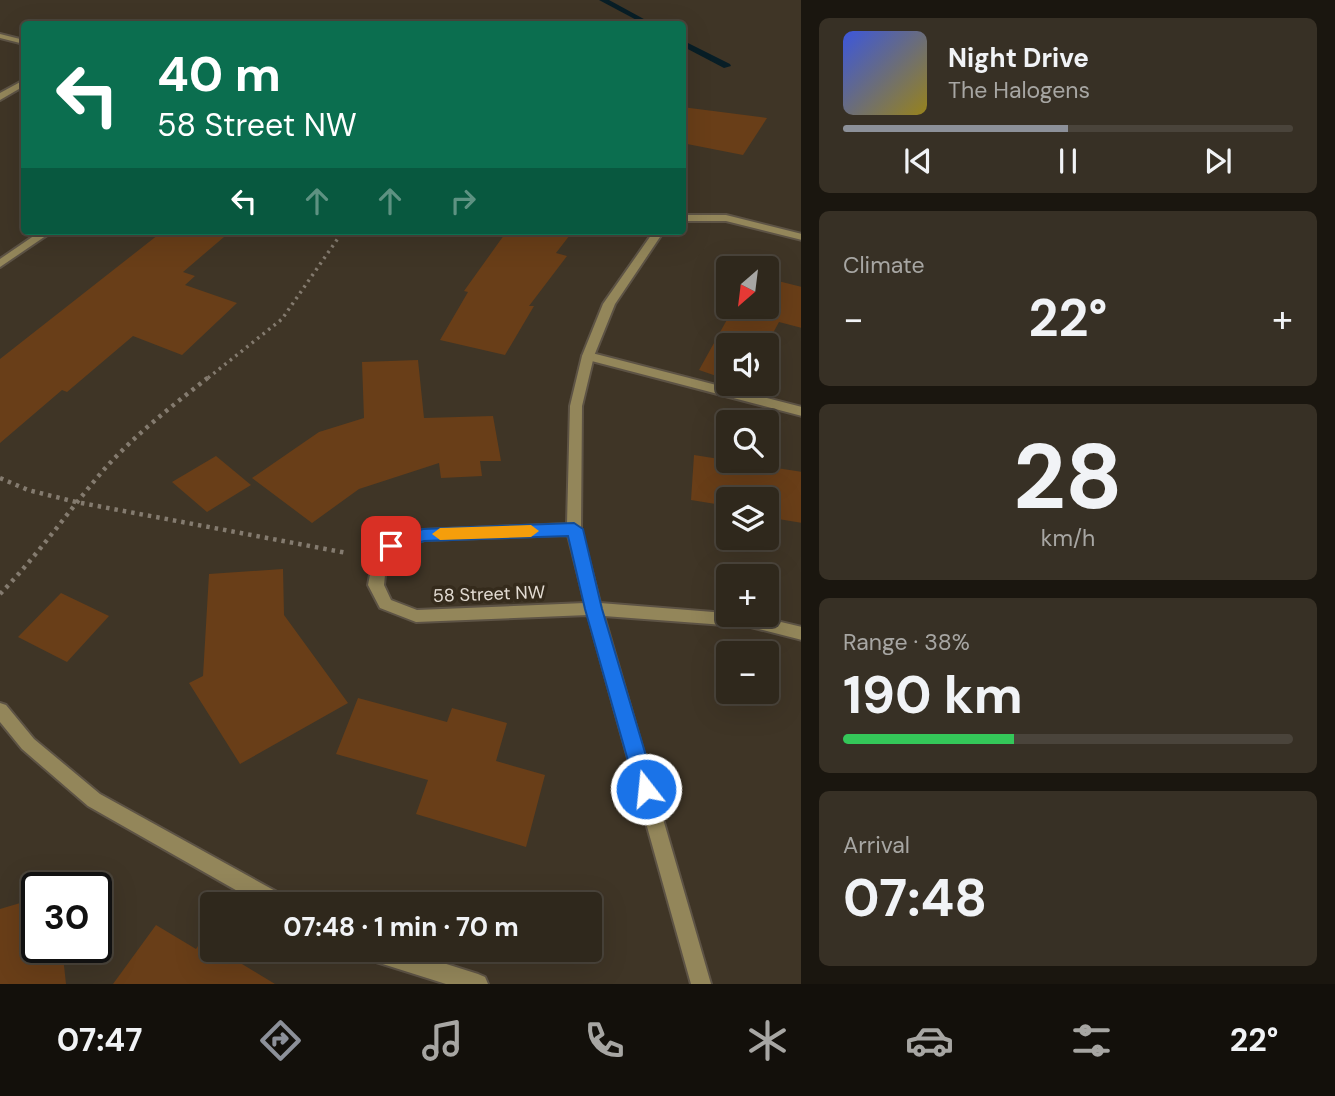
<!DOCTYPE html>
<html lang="en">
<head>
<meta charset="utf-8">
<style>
	body { margin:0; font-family:"DM Sans",sans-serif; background:#373025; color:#f1f3f6; height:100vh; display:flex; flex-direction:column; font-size:26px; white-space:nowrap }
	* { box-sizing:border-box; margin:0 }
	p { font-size:23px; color:#a7a6a3 }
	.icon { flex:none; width:38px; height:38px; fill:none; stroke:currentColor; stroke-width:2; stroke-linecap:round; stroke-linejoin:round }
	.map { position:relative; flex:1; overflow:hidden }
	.drawer { display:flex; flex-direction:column; gap:18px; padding:18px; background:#1a160f; width:534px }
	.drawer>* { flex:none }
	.top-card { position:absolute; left:21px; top:21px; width:665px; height:214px; border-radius:7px; box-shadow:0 7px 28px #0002,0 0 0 2px #4a443b; background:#0b6e4f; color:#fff; overflow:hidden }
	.needle { width:46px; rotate:208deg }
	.controls { position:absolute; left:716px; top:256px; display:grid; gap:14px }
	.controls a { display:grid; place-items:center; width:63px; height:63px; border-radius:7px; background:#2f281c; box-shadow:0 7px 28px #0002,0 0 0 2px #4a443b; font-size:35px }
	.speed { position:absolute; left:21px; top:872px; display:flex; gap:14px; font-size:35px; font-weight:700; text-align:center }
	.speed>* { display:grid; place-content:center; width:91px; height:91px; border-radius:50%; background:#2f281c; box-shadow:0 7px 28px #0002,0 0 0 2px #4a443b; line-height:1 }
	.speed .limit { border:4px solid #111; border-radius:10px; background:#fff; color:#111 }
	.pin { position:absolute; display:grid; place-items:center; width:60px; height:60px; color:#fff; margin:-30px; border-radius:14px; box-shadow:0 4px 10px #0006 }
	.me { position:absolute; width:77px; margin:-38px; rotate:344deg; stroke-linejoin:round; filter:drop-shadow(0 0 5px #0008) }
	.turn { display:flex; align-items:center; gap:24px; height:147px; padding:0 21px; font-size:32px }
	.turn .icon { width:91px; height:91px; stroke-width:2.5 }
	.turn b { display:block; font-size:49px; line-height:60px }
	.lanes { display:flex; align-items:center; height:66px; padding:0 21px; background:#0003; justify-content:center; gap:35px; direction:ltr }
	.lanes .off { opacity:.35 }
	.big { font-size:52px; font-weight:700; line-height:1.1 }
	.drawer .widget { flex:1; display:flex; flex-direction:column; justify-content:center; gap:10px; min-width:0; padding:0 24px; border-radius:10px; background:#373025 }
	.drawer .dial { align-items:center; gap:0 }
	.dial b { font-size:91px; line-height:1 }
	.song { display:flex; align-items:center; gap:21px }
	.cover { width:84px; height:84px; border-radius:10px; background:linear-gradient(135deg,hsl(230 70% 55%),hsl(50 70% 35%)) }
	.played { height:7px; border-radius:4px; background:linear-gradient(90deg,#8c9099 50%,#4a443b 50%) }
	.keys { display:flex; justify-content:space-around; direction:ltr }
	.heat { display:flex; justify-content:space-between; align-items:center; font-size:38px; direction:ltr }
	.charge { height:10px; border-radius:5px; background:linear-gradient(90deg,#34c759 38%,#4a443b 0) }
	.trip { position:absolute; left:200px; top:892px; width:402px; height:70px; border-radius:7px; background:#2f281c; box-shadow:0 7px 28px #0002,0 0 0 2px #4a443b; font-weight:700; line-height:70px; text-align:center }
	.dock { display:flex; height:112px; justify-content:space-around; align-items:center; background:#13100b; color:#a7a6a3 }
	.dock .icon { width:49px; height:49px }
	.dock .selected { color:#8c9099 }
	.dock b { font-size:32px; color:#f1f3f6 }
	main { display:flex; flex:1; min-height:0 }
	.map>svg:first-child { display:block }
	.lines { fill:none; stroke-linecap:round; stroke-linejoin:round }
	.stream { fill:#081e26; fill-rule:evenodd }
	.building { fill:#693e18 }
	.service-casing { stroke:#5d5345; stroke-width:4 }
	.minor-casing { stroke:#5d5345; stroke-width:4 }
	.path-far1 { stroke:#847b6f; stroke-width:3.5; stroke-dasharray:2.5 4.5; stroke-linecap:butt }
	.path { stroke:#847b6f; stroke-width:4.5; stroke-dasharray:3.5 5; stroke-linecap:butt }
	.service { fill:#93865a; fill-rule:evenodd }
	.minor { fill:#93865a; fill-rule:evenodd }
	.route { fill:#1a73e8; stroke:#114b97; stroke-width:2 }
	.slow { fill:#f59e0b }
	.labels { text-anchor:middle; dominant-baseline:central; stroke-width:7; stroke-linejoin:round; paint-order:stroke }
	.street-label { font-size:18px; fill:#e3dcd3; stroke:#352b1c }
</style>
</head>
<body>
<main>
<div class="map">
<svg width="802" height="984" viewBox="0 0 802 984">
	<rect width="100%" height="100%" fill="#3f3526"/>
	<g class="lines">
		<g class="stream">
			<path d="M599 0H609L653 24H644Z"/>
			<path d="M682 40 730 64 731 66 724 68 682 46Z"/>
		</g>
	</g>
	<g class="building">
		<path d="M682 107 767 118 743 155 682 143Z"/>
		<path d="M163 231H231L183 272 195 276 185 285 237 303 182 355 133 336 67 392 62 390 0 443V359Z"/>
		<path d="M507 231H573L556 253 567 256 529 306H534L505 355 440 340 468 292 464 291Z"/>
		<path d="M766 278 802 287V328L779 322 766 346 728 345V380L699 370 734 307 731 306H766Z"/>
		<path d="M418 360 424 418 493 416 501 461H480L482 476 441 478 439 463 359 489 312 523 252 478 319 432 364 418 362 362Z"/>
		<path d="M694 455 802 472V523L766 517V499H728V506L691 500Z"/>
		<path d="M216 456 251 485 207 512 172 482Z"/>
		<path d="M283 569 284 615 348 703 240 764 189 683 203 676 209 574Z"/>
		<path d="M61 593 109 616 67 662 18 637Z"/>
		<path d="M358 698 447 722 452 708 507 723 496 761 545 775 526 847 416 814 428 780 336 754Z"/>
		<path d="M37 898V947H62L66 984H0V909Z"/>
		<path d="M156 925 196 949 202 940 212 946V950H219L275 984H113Z"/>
	</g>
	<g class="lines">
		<defs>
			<g id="service">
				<path d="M24 80V86L0 100V93Z"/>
				<path d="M588 352 802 407V416L584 359 582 356Z"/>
				<path d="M0 703 6 705 34 739 100 794 288 898 291 905H262L88 806 22 749 0 722Z"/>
				<path d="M360 950H402L478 974 485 977 488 984H446L370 960 363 957Z"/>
			</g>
			<g id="minor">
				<path d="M0 34 24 40V44L0 38Z"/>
				<path d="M682 215H726L802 234V240L726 221H682Z"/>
				<path d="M41 231H53L0 267V259Z"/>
				<path d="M654 231H664L615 304 594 356 582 406 581 529 600 603 751 615 802 627V640L751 627 604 616 711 984H691L588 615 416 622 380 608 368 585 372 564 387 542 423 530 567 524 570 406 582 356 603 304ZM568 535 585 603 417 610 391 600 384 585 386 565 397 550 424 540Z"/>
			</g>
		</defs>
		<use href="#service" class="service-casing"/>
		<use href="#minor" class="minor-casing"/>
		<path class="path-far1" d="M208 378 282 319 343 231"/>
		<g class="path">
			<path d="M0 478 28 490 76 502 347 553"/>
			<path d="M0 594C37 556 67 513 101 473 133 436 172 406 210 376"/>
		</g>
		<use href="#service" class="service"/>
		<use href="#minor" class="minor"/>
	</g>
	<path class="route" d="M574 523 583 529 602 609 656 789 653 796 646 799 639 796 636 789 585 609 568 536 424 541 391 552 383 546 386 541 423 529Z"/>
	<path class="slow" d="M531 525 539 531 531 537 440 540 432 534 440 528Z"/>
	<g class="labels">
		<g class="street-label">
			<text transform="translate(489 594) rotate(-2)">58 Street NW</text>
		</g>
	</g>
</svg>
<div class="controls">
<a><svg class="needle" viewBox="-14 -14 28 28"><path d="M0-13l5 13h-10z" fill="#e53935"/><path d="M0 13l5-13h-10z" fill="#a7a6a3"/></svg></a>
<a><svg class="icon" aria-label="sound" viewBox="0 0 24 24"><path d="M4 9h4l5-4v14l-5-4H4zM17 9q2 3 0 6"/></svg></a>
<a><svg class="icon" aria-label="search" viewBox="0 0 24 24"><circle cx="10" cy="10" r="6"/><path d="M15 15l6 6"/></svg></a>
<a><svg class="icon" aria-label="layers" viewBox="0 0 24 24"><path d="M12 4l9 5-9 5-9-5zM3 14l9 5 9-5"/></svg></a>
<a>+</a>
<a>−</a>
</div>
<div class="speed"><div class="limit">30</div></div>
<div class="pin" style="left:391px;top:546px;background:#d93025"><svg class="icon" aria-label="arrive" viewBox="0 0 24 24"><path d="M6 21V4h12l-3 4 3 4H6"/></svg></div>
<svg class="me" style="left:646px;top:789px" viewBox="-20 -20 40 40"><circle r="17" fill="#1a73e8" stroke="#fff" stroke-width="3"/><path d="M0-11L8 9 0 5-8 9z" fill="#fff"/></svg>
<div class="trip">07:48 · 1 min · 70 m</div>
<div class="top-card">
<div class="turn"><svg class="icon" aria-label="left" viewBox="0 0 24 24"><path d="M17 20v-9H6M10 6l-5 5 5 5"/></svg><div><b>40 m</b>58 Street NW</div></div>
<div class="lanes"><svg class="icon" aria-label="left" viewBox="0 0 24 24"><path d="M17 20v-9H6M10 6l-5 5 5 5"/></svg><svg class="icon off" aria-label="ahead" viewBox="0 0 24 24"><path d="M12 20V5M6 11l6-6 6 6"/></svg><svg class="icon off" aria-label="ahead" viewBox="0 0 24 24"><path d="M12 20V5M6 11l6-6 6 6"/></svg><svg class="icon off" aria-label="right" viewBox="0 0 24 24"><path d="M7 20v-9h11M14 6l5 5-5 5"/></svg></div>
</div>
</div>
<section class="drawer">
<div class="widget">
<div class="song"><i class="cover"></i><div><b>Night Drive</b><p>The Halogens</p></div></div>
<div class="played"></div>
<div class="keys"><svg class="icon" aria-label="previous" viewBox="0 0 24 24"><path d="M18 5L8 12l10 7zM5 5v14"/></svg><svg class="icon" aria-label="pause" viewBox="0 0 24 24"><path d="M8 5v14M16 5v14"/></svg><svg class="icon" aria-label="next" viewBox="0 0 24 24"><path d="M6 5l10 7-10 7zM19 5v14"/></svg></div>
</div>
<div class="widget"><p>Climate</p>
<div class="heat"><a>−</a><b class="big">22°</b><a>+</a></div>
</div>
<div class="widget dial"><b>28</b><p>km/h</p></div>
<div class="widget"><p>Range · 38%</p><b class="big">190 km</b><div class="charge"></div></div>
<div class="widget"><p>Arrival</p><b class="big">07:48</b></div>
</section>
</main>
<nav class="dock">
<b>07:47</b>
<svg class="icon selected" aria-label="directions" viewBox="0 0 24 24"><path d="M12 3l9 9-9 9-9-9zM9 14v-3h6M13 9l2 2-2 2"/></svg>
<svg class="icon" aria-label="music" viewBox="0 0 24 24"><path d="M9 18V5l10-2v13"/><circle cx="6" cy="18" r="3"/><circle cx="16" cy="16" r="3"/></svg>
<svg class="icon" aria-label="phone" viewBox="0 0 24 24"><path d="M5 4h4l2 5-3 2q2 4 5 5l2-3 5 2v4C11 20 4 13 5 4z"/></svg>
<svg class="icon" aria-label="climate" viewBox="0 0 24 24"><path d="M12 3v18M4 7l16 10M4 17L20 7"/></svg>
<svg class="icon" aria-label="car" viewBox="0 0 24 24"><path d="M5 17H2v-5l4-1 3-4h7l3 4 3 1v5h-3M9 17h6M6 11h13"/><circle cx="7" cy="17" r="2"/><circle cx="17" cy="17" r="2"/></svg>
<svg class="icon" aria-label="filters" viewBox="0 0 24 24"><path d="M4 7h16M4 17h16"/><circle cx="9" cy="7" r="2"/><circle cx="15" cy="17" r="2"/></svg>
<b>22°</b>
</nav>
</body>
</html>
